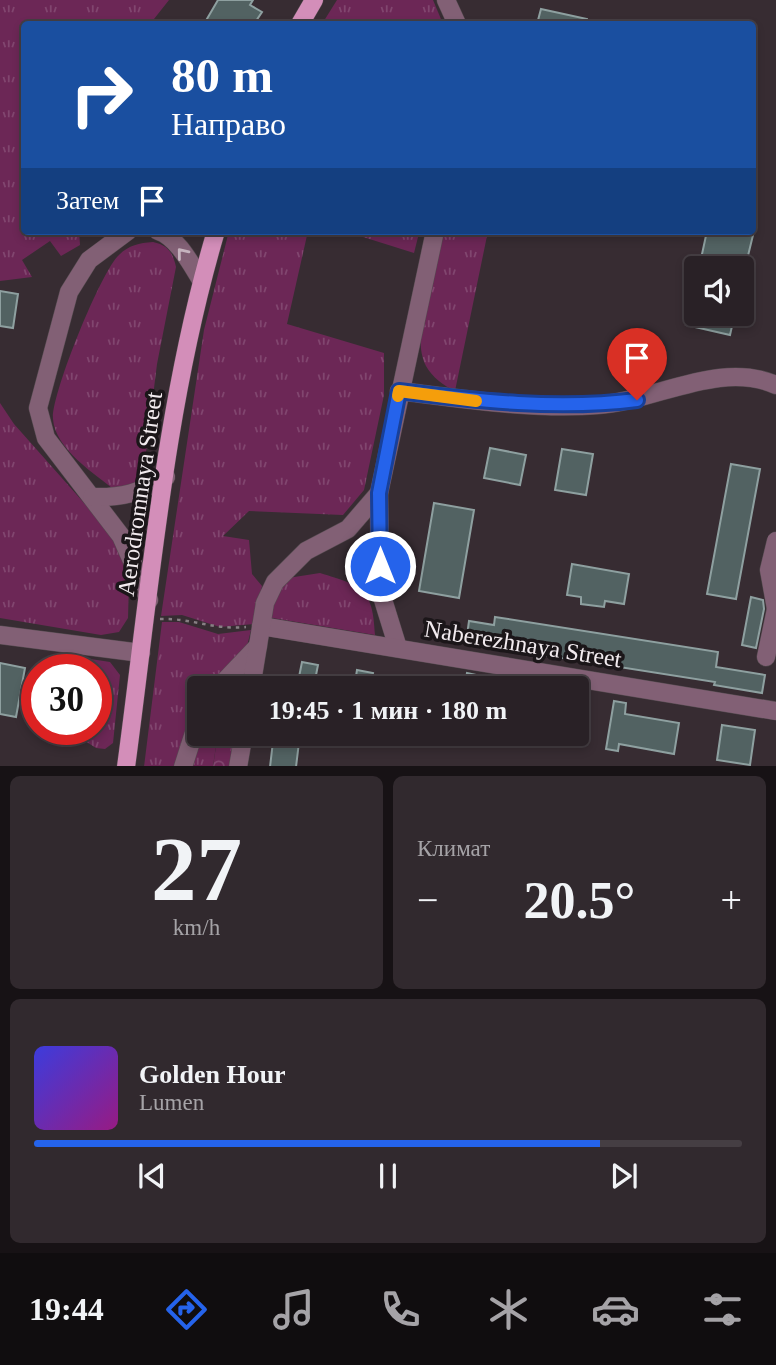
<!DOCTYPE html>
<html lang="ru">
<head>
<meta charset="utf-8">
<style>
	body { margin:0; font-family:"Times New Roman",serif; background:#31292e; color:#f1f3f6; height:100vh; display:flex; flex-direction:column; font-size:26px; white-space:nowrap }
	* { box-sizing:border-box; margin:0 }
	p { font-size:23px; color:#a5a3a7 }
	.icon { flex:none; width:38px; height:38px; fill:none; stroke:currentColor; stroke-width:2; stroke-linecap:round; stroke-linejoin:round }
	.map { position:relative; height:766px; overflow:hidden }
	.panel { display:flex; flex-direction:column; gap:10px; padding:10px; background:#171215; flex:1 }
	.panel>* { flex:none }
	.guide { position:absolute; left:21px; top:21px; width:735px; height:214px; border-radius:7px; box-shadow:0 4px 10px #0003,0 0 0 2px #453e43; background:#1a4fa0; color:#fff; overflow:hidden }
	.fabs { position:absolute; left:684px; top:256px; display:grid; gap:14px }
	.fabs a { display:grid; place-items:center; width:70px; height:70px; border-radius:7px; background:#292126; box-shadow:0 4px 10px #0003,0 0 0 2px #453e43; font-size:35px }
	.speed { position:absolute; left:21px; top:654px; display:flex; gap:14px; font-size:35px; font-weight:700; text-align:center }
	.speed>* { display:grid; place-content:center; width:91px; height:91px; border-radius:50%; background:#292126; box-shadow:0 4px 10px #0003,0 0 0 2px #453e43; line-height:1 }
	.speed .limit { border:10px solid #d22; background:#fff; color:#111 }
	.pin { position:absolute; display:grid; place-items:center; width:60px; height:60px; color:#fff; margin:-72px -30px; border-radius:50% 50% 50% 0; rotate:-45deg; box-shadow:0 0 7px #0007 }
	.pin .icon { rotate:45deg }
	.me { position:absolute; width:77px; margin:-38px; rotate:0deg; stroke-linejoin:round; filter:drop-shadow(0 0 5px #0008) }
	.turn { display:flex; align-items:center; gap:24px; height:147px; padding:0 35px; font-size:32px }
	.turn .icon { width:91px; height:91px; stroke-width:2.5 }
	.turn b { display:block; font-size:49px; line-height:60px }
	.then { display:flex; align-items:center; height:66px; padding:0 35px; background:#0003; gap:14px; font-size:26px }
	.big { font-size:52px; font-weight:700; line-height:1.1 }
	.panel .card { flex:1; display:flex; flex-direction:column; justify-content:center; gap:10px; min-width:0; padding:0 24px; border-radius:10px; background:#31292e }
	.panel .dial { align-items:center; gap:0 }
	.dial b { font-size:91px; line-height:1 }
	.song { display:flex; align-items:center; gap:21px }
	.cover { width:84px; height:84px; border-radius:10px; background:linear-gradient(135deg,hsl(240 70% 55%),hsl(310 70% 35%)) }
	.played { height:7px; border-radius:4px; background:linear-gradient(90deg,#2563eb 80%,#453e43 80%) }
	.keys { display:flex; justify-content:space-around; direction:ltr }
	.heat { display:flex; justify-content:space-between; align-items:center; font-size:38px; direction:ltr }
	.panel .tiles { flex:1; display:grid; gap:10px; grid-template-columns:1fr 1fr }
	.card:last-child { grid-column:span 2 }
	.trip { position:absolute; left:187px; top:676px; width:402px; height:70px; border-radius:7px; background:#292126; box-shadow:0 4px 10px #0003,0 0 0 2px #453e43; font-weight:700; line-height:70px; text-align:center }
	.dock { display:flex; height:112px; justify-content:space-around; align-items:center; background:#100d0f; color:#a5a3a7 }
	.dock .icon { width:49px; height:49px }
	.dock .selected { color:#2563eb }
	.dock b { font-size:32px; color:#f1f3f6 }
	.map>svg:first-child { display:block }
	.grass { fill:url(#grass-tufts) }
	.forest { fill:url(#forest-crowns) }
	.building { fill:#526262; stroke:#8ea0a0; stroke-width:2 }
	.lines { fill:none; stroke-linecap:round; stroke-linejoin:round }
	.minor-casing { stroke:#554b50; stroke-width:19 }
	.major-casing { stroke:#554b50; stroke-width:19 }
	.path { stroke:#887f84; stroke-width:2.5; stroke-dasharray:3.5 5; stroke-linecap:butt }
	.minor { stroke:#826075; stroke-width:18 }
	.major { stroke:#d38eb9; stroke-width:18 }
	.oneway { stroke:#c5b3be }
	.route-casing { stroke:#184099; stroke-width:18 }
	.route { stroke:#2563eb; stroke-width:12 }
	.slow { stroke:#f59e0b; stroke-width:12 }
	.labels { text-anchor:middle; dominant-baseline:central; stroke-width:7; stroke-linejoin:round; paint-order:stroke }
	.street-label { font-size:24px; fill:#f2ebef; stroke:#1b1619 }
</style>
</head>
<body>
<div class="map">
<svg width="776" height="767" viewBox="0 0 776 767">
	<defs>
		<pattern id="grass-tufts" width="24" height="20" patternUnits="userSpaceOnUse" patternTransform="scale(1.75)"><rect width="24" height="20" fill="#6c2756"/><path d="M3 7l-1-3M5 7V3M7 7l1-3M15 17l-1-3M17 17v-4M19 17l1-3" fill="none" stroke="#81466f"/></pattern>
		<pattern id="forest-crowns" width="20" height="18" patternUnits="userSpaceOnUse" patternTransform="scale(1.75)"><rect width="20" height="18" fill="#6c2756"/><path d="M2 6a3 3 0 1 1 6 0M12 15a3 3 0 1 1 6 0" fill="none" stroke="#81466f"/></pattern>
	</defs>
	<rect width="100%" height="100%" fill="#372c32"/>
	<g class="grass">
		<path d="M0 0H169L150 24H24V231H79L80 245 61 256 50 241 22 260 32 277 0 281Z"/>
		<path d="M337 0H433L443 24H322Z"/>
		<path d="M229 231H308L287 324 384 353V395L364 490 343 515 249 511 223 536 249 540 252 574 262 586 254 624 220 627 182 615 161 616 204 330Z"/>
		<path d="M344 231H397L418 237 414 253Z"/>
		<path d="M445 231H488L455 391C444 386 432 377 426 366 409 334 436 265 445 231Z"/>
		<path d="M153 242C168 245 173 253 176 267L157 364 144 468 137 485 116 491C95 474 55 449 53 419 51 395 101 271 119 255 129 245 139 243 153 242Z"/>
		<path d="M0 403 14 424 116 539 129 582 128 618 119 632 101 635 0 618Z"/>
		<path d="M320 573C362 586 373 588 375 635L266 617 269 603 288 578Z"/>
		<path d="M162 622H179L218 634 251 630 246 650 211 688H200C199 710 182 744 174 766L144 767Z"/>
		<path d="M84 658 110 662 120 675 113 743 105 749 96 748 68 730H96V670H62L72 660Z"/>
		<path d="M200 733H218L213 766 189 767Z"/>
	</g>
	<path class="forest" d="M218 733H234L230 766 213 767Z"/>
	<g class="building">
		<path d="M218 0H253L250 5 262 12 254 24H204Z"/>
		<path d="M541 9 587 19V24H537Z"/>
		<path d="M707 231H754L745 268H699Z"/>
		<path d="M0 291 18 294 13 328 0 326Z"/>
		<path d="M688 313H735L730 335 686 325Z"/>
		<path d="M490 448 526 455 520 485 484 478Z"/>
		<path d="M562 449 593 454 586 495 555 490Z"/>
		<path d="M731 464 760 469 736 599 707 594Z"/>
		<path d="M434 503 474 510 459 598 419 591Z"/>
		<path d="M572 564 629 574 624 604 605 601 604 607 581 604V597L567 595Z"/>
		<path d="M751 597 763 600 764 609 756 648 742 645Z"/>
		<path d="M495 617 718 652 716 667 765 675 762 693 714 685 715 682 466 643 469 621 494 625Z"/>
		<path d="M302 662 318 665 314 685 298 682Z"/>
		<path d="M0 663 25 668 16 717 0 714Z"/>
		<path d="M357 670 373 673 370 688H354Z"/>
		<path d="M467 673 481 676 479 688H464Z"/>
		<path d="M614 701 626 703 625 714 679 723 674 754 619 744 618 751 606 749Z"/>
		<path d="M722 725 755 730 750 765 717 760Z"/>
		<path d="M274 733 300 734 296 767H270Z"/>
	</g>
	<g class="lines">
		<defs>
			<g id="minor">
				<path d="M446 0 457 24"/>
				<path d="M128 231 89 260 69 292 38 408 46 438 121 536 149 600"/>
				<path d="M158 231C177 237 191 264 201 280"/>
				<path d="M399 391C463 399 534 410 598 405 655 401 720 360 776 385"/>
				<path d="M379 493 380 590 398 648"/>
				<path d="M92 497C122 498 140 493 166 477"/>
				<path d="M776 541 769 570 776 609"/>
				<path d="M261 626 776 711"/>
				<path d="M0 635 141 653"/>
				<path d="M766 657 776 609"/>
				<path d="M218 688 258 646"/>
				<path d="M251 688 265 603 275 582 306 551 348 529 379 493 435 231"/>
				<path d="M183 767 200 714"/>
				<path d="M238 767 244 733"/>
			</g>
			<g id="major">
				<path d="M300 24 314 0"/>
				<path d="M126 767C150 589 165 402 216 231"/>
			</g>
		</defs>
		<use href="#minor" class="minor-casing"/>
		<use href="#major" class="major-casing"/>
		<path class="path" d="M160 619C192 618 213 630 246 627"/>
		<use href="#minor" class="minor"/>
		<use href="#major" class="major"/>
	</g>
	<defs><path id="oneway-chevron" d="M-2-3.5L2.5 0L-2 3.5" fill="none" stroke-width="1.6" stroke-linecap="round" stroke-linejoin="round" transform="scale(1.75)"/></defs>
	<use class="oneway" href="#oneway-chevron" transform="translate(182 253) rotate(-129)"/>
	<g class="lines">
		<defs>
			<path id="route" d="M380 566 379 493 399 391C478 401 558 410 637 400"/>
		</defs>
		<use href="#route" class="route-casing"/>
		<use href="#route" class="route"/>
		<path class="slow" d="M398 396 399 391 476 401"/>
	</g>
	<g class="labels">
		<g class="street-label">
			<text transform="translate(140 494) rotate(-82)">Aerodromnaya Street</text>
			<text transform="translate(523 644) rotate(9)">Naberezhnaya Street</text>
		</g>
	</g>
</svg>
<div class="fabs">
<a><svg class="icon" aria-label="sound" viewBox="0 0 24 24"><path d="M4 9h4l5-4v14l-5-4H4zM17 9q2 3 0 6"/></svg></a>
</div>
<div class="speed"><div class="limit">30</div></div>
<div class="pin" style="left:637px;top:400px;background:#d93025"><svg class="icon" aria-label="arrive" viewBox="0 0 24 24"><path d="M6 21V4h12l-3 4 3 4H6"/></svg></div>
<svg class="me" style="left:380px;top:566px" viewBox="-20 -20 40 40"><circle r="17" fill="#2563eb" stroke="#fff" stroke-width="3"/><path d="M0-11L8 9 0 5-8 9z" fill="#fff"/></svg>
<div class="trip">19:45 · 1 мин · 180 m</div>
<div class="guide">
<div class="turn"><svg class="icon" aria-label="right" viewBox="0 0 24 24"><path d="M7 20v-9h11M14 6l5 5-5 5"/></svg><div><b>80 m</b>Направо</div></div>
<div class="then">Затем<svg class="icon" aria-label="arrive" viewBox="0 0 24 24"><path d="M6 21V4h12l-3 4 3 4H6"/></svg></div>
</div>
</div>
<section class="panel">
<div class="tiles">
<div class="card dial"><b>27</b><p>km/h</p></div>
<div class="card"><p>Климат</p>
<div class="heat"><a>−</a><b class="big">20.5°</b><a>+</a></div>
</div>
<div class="card">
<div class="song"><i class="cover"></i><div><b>Golden Hour</b><p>Lumen</p></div></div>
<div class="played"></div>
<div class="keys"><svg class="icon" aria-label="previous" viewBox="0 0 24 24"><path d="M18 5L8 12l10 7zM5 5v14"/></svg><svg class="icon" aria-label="pause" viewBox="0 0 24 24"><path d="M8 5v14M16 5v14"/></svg><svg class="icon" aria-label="next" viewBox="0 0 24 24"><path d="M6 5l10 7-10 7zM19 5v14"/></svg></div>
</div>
</div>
</section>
<nav class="dock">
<b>19:44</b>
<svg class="icon selected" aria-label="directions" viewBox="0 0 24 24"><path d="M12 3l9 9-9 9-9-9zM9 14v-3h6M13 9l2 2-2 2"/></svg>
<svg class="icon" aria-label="music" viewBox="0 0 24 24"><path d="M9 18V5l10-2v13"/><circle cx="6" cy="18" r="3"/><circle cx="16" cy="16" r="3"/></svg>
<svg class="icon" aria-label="phone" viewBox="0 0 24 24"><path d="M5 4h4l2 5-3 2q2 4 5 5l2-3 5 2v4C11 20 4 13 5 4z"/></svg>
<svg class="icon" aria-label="climate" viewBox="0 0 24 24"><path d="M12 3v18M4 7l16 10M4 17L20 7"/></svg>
<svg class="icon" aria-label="car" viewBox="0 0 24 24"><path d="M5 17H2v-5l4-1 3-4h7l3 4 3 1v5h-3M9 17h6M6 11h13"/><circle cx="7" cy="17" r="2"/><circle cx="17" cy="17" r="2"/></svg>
<svg class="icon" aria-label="filters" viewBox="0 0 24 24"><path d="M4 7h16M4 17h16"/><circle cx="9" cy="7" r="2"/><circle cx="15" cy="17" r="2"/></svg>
</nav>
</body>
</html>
